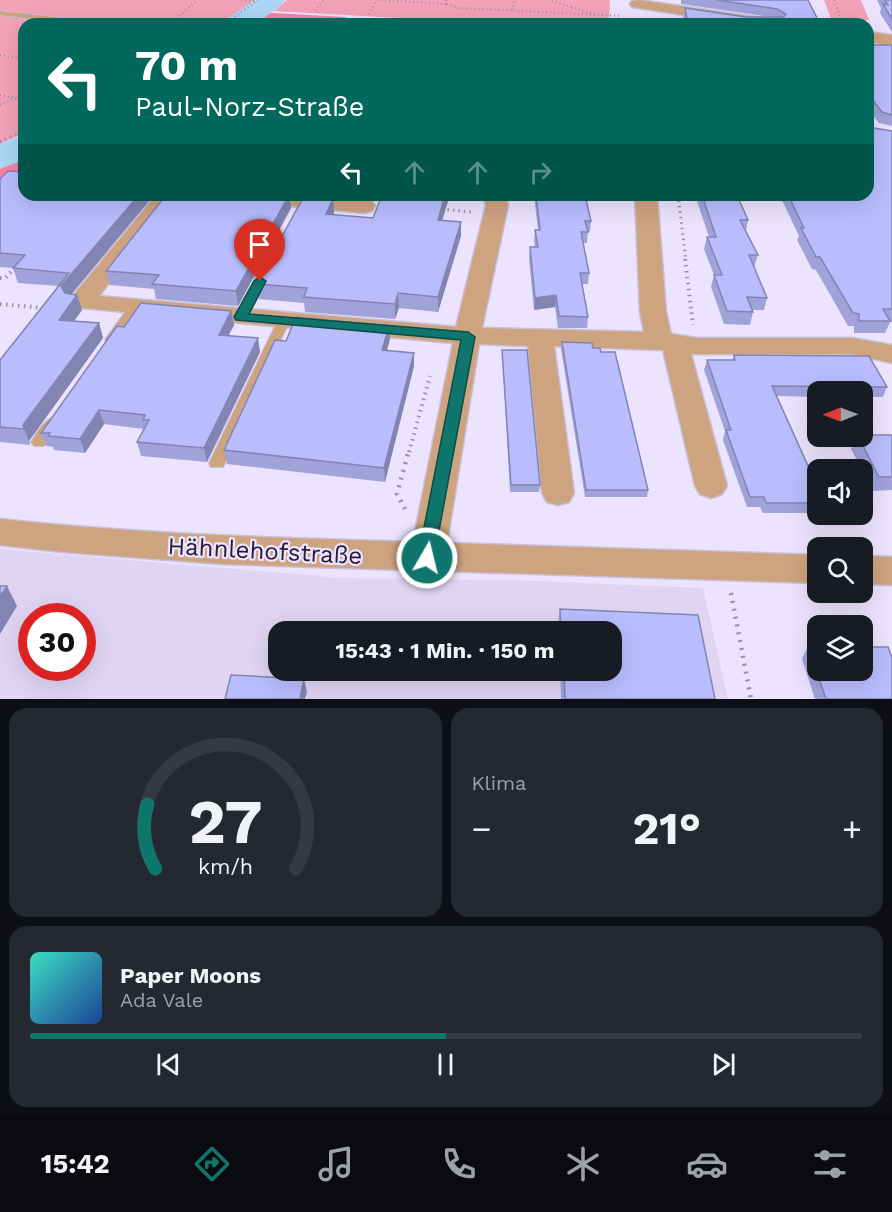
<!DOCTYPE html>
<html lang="de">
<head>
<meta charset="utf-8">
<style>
	body { margin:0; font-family:"Work Sans",sans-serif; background:#242831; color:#f1f3f6; height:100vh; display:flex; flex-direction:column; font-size:22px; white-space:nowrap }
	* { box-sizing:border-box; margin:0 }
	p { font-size:20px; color:#9ea1a6 }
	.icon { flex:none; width:33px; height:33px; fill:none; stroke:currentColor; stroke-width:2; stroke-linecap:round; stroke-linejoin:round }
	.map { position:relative; height:699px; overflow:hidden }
	.drawer { display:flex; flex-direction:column; gap:9px; padding:9px; background:#0d0f14; flex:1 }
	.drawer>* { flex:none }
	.hud { position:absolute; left:18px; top:18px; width:856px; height:183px; border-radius:18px; box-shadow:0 6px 24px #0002; background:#00695c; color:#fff; overflow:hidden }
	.needle { width:39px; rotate:269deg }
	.tools { position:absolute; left:807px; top:381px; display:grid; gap:12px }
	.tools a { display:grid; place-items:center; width:66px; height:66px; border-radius:12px; background:#171b24; box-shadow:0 6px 24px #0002; font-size:30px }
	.speed { position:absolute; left:18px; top:603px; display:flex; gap:12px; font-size:30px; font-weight:700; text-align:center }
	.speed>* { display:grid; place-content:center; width:78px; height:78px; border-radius:50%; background:#171b24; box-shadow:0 6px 24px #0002; line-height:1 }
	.speed .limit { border:9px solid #d22; background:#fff; color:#111 }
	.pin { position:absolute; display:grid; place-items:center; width:51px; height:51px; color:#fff; margin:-62px -26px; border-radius:50% 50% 50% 0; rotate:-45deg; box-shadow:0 0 6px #0007 }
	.pin .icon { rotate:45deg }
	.me { position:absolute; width:66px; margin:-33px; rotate:8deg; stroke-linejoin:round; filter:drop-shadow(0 0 4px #0008) }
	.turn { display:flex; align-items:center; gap:21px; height:126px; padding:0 18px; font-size:27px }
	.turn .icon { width:78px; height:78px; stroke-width:2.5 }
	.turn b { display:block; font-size:42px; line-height:51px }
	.lanes { display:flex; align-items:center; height:57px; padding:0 18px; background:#0003; justify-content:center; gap:30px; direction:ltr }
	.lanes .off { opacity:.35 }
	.big { font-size:45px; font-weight:700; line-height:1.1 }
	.drawer .tile { flex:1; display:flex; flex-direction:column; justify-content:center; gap:9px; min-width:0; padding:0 21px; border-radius:18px; background:#242831 }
	.drawer .dial { align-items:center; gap:0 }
	.dial svg { height:156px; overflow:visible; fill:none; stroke:#363941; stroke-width:7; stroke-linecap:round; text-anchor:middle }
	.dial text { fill:#f1f3f6; stroke:none }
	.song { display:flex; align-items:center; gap:18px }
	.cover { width:72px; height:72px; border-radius:9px; background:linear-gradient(135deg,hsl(170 70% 55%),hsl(220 70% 35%)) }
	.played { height:6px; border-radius:3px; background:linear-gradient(90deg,#0f766e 50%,#363941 50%) }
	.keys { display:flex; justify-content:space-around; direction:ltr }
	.heat { display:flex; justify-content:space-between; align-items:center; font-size:33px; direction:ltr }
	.drawer .tiles { flex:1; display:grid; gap:9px; grid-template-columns:1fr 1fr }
	.tile:last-child { grid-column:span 2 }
	.trip { position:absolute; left:268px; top:621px; width:354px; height:60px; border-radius:18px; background:#171b24; box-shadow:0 6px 24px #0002; font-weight:700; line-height:60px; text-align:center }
	.tab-bar { display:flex; height:96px; justify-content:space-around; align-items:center; background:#090b0e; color:#9ea1a6 }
	.tab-bar .icon { width:42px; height:42px }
	.tab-bar .on { color:#0f766e }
	.tab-bar b { font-size:27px; color:#f1f3f6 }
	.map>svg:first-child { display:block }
	.built { fill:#dfd5f3; fill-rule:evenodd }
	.green { fill:#f3a2b9 }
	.forest { fill:#fc80a8 }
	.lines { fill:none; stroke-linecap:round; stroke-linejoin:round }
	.river { fill:#add7f6; fill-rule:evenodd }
	.service-casing { stroke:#c8bfd9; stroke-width:2 }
	.minor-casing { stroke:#c8bfd9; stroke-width:3 }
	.path-far3 { stroke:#998fa9; stroke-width:2; stroke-dasharray:1 3; stroke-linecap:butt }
	.path-far2 { stroke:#998fa9; stroke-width:3; stroke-dasharray:1.5 4; stroke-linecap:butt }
	.path-far1 { stroke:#998fa9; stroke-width:4; stroke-dasharray:1.5 4.5; stroke-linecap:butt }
	.path { stroke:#998fa9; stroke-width:4.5; stroke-dasharray:2 6; stroke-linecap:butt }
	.service { fill:#cea380; fill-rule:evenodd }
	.minor { fill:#cea380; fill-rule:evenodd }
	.wall { fill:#9fa3da }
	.shaded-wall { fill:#8284b2 }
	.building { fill:#b9bdfe; stroke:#8284b2; stroke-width:1.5 }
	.route { fill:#0f766e; stroke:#0a4d48; stroke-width:1.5 }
	.labels { text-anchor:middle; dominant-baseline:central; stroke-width:4.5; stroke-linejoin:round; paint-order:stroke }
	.near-street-label { font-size:24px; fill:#251b33; stroke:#ece3fe }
</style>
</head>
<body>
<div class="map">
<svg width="892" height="699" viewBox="0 0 892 699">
	<rect width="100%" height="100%" fill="#ece3fe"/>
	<path class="built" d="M0 549 341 578 512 580 703 588 728 699H0ZM32 616H82V668H32ZM279 632H612V670H279Z"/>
	<g class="green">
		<path d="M0 0H258L225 24H24V133L0 144Z"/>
		<path d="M287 0H610L609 24H505L274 11Z"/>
		<path d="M824 0H861L869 20 831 19Z"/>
	</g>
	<g class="forest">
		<path d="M255 12 346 17 344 24H239Z"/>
		<path d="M24 143V168L0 179V156Z"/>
	</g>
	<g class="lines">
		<g class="river">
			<path d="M255 0H285L281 5 256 24H224L228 18Z"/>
			<path d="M24 135V160L0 169V144Z"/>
		</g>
		<defs>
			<g id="service">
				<path d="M0 11 97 22 101 24H77L0 15Z"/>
				<path d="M265 267 271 271 247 317 241 321 236 320 235 317 259 271Z"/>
				<path d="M135 303 141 307 117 343H107L105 340 107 337 131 304Z"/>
				<path d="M283 318 289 322 225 463 223 467H211L209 463 277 322Z"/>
				<path d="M54 417 59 418 61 422 44 446H34L31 442C37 433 44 420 54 417Z"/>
			</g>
			<g id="minor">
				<path d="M639 0 775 20 782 24H744L632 7 630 4 632 1Z"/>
				<path d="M868 32 892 35V45L868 42Z"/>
				<path d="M156 195H178L99 296 456 327 486 205 483 195H505L508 205 482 328 644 332 640 312 635 195H657L666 312 671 334 696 338H852L892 345V363L852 354H691L727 486 722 494 711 498 700 494 695 486 663 350 554 346 574 493 569 502 558 505 547 502 542 493 528 346 479 344 447 543 818 555V583L223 564 63 552 0 545V519C137 534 275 538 413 542L453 343 72 307 68 302 72 297Z"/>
				<path d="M228 195H312L364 199 372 201 375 206 372 211 364 213 239 201 231 200Z"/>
				<path d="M862 556 892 557V585L862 584Z"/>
			</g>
		</defs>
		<use href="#service" class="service-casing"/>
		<use href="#minor" class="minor-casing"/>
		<g class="path-far3">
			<path d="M237 0 255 1"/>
			<path d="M377 0 447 4"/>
			<path d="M446 0 447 4 459 8 622 16"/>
			<path d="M548 0 591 13"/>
			<path d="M834 0 843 24"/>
			<path d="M512 10 515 0"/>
			<path d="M315 11 324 0"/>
			<path d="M369 14 377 0"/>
			<path d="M171 24 197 0"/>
			<path d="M225 24 258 0"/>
			<path d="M0 55 24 59"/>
			<path d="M0 95 24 99"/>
			<path d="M0 105 24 95"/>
		</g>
		<g class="path-far2">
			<path d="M0 142 24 131"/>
			<path d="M678 195 686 261"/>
			<path d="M442 209 471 212"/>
		</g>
		<g class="path-far1">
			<path d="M685 259 693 325"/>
			<path d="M0 278H5L16 267"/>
			<path d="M0 304 44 308"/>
			<path d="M409 452 430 376"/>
		</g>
		<g class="path">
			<path d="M405 509 397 494 409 450"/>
			<path d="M731 593 751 699"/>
		</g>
		<use href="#service" class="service"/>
		<use href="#minor" class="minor"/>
	</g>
	<g class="wall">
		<path d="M681 0H808L820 24H685L683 17 685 8 746 17H770L681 4Z"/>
		<path d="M877 0H892V32L880 13 881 8Z"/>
		<path d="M868 45H892V126L879 123 868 109Z"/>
		<path d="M892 131V322H890L885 333H854V326H848L816 270 812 269 797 240 799 236 780 196 737 195 748 220 746 231 758 255 754 267 767 298 764 310H752L753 312 750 325 724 324 711 287 714 275 704 249 707 237H709L695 195H847L849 198 854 199 852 195H868Z"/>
		<path d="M0 179 24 195H154L71 294 77 295 82 310 74 321 99 323 103 338 29 441 30 445 0 442V360L59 286 18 283 13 268 0 267Z"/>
		<path d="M289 195 291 208 238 306 156 299 154 289 110 285 106 271Z"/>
		<path d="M534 195H585L591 221 590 232H588L587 243H583L589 273 588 284H582L588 317 587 328H558L555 307 534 310 529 258 530 247H535L534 241 535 230H538Z"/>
		<path d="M333 199 334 212 333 215 373 218 442 220 461 236 438 312 399 308 395 319 305 312 304 303 259 299 256 284Z"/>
		<path d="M234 325 228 336 260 352 207 462 141 456 137 442 144 429 104 424 85 453 54 450 53 447 46 446 41 433 124 327Z"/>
		<path d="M390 339 387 350 414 366 385 482 227 464 224 450 286 341Z"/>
		<path d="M562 342 593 348 648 490 647 497H585L561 349Z"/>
		<path d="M502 350 540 485 539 492H510Z"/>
		<path d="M734 355 887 387 883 397H862V392H818V397L776 396 818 488V513H763L760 507H747L723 440 725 431 704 370 707 360H732Z"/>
		<path d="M892 435V490L873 491 851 449 856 436Z"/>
		<path d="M560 609 698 615 715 699H561L560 670H612V632H557Z"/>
		<path d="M808 646 892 699H815L802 659Z"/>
	</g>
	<g class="shaded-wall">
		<path d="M139 195H154L66 301 61 286Z"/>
		<path d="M289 195 291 208 238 306 236 291Z"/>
		<path d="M445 195H450L438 234V220Z"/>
		<path d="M333 199 334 212 327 229 326 214Z"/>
		<path d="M461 222V236L438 312V297Z"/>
		<path d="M398 293 399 308 395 319V304Z"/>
		<path d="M77 295 82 310 64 335 59 320Z"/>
		<path d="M556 295 555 307 534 310 535 298Z"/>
		<path d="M231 311 234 325 222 348 219 335Z"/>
		<path d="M99 323 103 338 29 441 30 445 23 425Z"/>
		<path d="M389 326 390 339 383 364 382 350Z"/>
		<path d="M258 338 260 352 207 462 204 448Z"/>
		<path d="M414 353V366L385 482 384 468Z"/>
		<path d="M99 410 104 424 85 453 80 439Z"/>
		<path d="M7 586 17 606 0 634V597Z"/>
		<path d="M304 679 307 692 305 699H300Z"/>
	</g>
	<g class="building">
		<path d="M717 0H808L820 24H688L685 8 746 17H784L786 14 777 9Z"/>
		<path d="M885 0H892V19L883 4 888 5Z"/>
		<path d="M868 45H892V115L882 112 868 94Z"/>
		<path d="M868 127 892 131V309H883L890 321H859V314L853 313 820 257H816L801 228H804L788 195H847L849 198 859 199 861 195H868Z"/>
		<path d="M8 171 24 172V195H139L61 286 65 293 77 295 59 320 99 323 23 425 24 429 0 427V360L69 273 13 268 25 255 0 253V179Z"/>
		<path d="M166 195H289L236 291 152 284 159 275 106 271Z"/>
		<path d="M382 195H445L438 220 461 222 438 297 398 293 395 304 304 297 307 288 256 284 304 196 333 199 326 214 373 218Z"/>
		<path d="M536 195H585L591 221H585L588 232H581L589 273H580L588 317 559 316 556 295 535 298 530 247H538L535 230H540Z"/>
		<path d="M702 195H737L748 220H740L758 255H749L767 298 747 297 753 312 727 311 714 275H722L707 237H716Z"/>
		<path d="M141 303 231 311 219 335 258 338 204 448 137 442 149 420H143L145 415 99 410 80 439 48 436 50 433H41L117 326 124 327Z"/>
		<path d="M296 317 389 326 382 350 414 353 384 468 224 450 275 340 286 341Z"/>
		<path d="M562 342 592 343 593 348H600L601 352H615L648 490H586Z"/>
		<path d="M502 350H527L540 485H511Z"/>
		<path d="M734 355 869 356 887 387 772 386 818 488V503H766L764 497H750L726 430H731L707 360H735Z"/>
		<path d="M862 435H892V477H879L858 436H862Z"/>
		<path d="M0 586H7L0 597Z"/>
		<path d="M560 609 698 615 715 699H565L564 670H612V632H561Z"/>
		<path d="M808 646H818V670H862V647H888L892 658V699H826Z"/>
		<path d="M231 675 304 679 300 699H225Z"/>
	</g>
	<path class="route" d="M260 277 266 281 249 314 468 332 475 337 433 563 427 565 421 563 418 558 461 340 236 320 234 317 254 281Z"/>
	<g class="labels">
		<g class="near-street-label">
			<text transform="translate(265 551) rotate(3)">Hähnlehofstraße</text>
		</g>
	</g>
</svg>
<div class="tools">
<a><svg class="needle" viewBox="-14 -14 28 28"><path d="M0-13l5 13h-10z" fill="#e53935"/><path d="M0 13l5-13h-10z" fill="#9ea1a6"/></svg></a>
<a><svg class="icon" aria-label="sound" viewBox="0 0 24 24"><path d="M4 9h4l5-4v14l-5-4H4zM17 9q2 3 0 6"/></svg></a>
<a><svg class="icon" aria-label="search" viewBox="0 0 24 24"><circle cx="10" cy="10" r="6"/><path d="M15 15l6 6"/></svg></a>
<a><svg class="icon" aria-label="layers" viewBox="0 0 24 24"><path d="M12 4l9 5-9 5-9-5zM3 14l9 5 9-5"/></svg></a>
</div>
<div class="speed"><div class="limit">30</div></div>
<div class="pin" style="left:260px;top:281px;background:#d93025"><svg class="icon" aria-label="arrive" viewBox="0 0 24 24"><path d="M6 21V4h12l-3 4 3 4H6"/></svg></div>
<svg class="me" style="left:427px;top:558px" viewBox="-20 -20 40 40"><circle r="17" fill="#0f766e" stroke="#fff" stroke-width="3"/><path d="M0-11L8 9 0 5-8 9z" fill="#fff"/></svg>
<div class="trip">15:43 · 1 Min. · 150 m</div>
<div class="hud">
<div class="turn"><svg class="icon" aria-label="left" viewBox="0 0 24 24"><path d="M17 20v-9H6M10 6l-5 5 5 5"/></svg><div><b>70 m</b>Paul-Norz-Straße</div></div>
<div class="lanes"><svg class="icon" aria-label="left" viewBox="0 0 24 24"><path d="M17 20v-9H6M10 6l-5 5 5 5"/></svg><svg class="icon off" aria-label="ahead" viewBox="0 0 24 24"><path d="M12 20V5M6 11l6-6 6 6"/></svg><svg class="icon off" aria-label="ahead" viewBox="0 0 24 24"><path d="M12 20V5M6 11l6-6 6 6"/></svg><svg class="icon off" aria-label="right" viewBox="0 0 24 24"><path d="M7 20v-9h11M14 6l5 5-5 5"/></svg></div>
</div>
</div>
<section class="drawer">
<div class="tiles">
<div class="tile dial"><svg viewBox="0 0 100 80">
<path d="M14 69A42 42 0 1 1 86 69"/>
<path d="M14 69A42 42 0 0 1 10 36" stroke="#0f766e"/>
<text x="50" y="56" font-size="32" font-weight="700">27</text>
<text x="50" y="72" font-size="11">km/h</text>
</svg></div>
<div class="tile"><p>Klima</p>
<div class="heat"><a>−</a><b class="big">21°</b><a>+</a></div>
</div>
<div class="tile">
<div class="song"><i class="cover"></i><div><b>Paper Moons</b><p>Ada Vale</p></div></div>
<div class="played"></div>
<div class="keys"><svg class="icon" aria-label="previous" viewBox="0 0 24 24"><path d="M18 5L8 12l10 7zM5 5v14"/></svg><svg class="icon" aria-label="pause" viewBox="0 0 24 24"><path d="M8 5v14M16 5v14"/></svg><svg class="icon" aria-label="next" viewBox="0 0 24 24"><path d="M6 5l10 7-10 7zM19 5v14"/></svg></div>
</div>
</div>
</section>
<nav class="tab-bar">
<b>15:42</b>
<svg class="icon on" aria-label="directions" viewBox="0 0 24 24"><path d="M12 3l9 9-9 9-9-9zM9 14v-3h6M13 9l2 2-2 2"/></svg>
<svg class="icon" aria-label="music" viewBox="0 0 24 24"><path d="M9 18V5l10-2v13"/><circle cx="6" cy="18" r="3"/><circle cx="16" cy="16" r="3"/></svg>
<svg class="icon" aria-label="phone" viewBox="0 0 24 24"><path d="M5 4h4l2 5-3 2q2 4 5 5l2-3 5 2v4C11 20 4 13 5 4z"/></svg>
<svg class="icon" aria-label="climate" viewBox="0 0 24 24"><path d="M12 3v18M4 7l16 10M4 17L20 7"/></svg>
<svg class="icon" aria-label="car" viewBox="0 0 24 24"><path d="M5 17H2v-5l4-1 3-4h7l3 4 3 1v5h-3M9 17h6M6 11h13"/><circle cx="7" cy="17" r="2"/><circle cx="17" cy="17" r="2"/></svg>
<svg class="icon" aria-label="filters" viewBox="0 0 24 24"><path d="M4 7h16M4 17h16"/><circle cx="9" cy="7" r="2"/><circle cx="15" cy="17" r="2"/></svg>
</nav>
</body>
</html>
